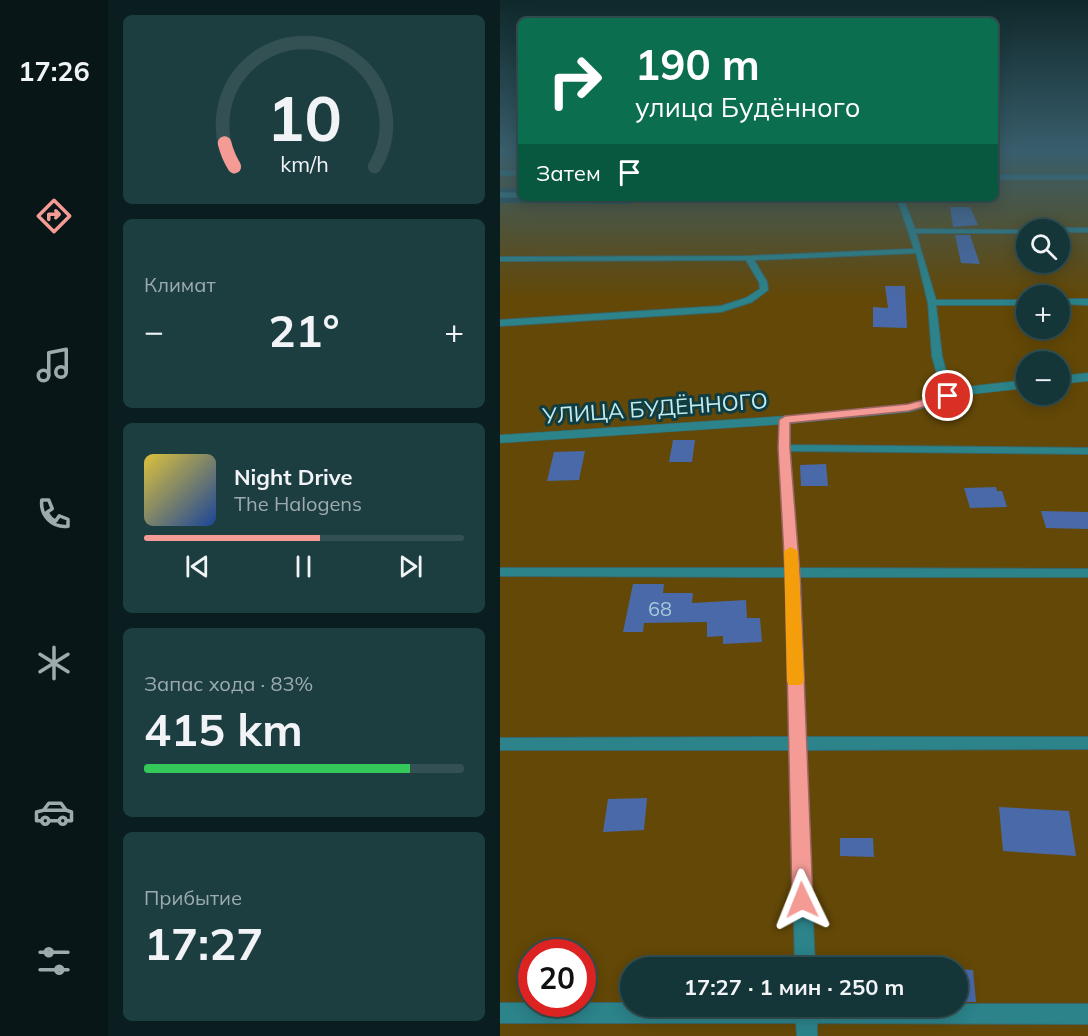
<!DOCTYPE html>
<html lang="ru">
<head>
<meta charset="utf-8">
<style>
	body { margin:0; font-family:Mulish,sans-serif; background:#1d3e41; color:#f1f3f6; height:100vh; display:flex; flex-direction:column; font-size:22px; white-space:nowrap }
	* { box-sizing:border-box; margin:0 }
	p { font-size:20px; color:#9dabae }
	.icon { flex:none; width:33px; height:33px; fill:none; stroke:currentColor; stroke-width:2; stroke-linecap:round; stroke-linejoin:round }
	.map { position:relative; flex:1; overflow:hidden }
	.sheet { display:flex; flex-direction:column; gap:15px; padding:15px; background:#0b1e1f; width:392px }
	.sheet>* { flex:none }
	.guide { position:absolute; left:18px; top:18px; width:480px; height:183px; border-radius:9px; box-shadow:0 3px 15px #0003,0 0 0 2px #335053; background:#0b6e4f; color:#fff; overflow:hidden }
	.tools { position:absolute; left:516px; top:219px; display:grid; gap:12px }
	.tools a { display:grid; place-items:center; width:54px; height:54px; border-radius:50%; background:#143639; box-shadow:0 3px 15px #0003,0 0 0 2px #335053; font-size:30px }
	.speed { position:absolute; left:18px; top:939px; display:flex; gap:12px; font-size:30px; font-weight:700; text-align:center }
	.speed>* { display:grid; place-content:center; width:78px; height:78px; border-radius:50%; background:#143639; box-shadow:0 3px 15px #0003,0 0 0 2px #335053; line-height:1 }
	.speed .limit { border:9px solid #d22; background:#fff; color:#111 }
	.pin { position:absolute; display:grid; place-items:center; width:51px; height:51px; color:#fff; margin:-26px; border:3px solid #fff; border-radius:50%; box-shadow:0 2px 6px #0007 }
	.me { position:absolute; width:66px; margin:-33px; rotate:358deg; stroke-linejoin:round; filter:drop-shadow(0 0 4px #0008) }
	.turn { display:flex; align-items:center; gap:21px; height:126px; padding:0 18px; font-size:27px }
	.turn .icon { width:78px; height:78px; stroke-width:2.5 }
	.turn b { display:block; font-size:42px; line-height:51px }
	.then { display:flex; align-items:center; height:57px; padding:0 18px; background:#0003; gap:12px; font-size:22px }
	.big { font-size:45px; font-weight:700; line-height:1.1 }
	.sheet .widget { flex:1; display:flex; flex-direction:column; justify-content:center; gap:9px; min-width:0; padding:0 21px; border-radius:9px; background:#1d3e41 }
	.sheet .dial { align-items:center; gap:0 }
	.dial svg { height:156px; overflow:visible; fill:none; stroke:#335053; stroke-width:7; stroke-linecap:round; text-anchor:middle }
	.dial text { fill:#f1f3f6; stroke:none }
	.song { display:flex; align-items:center; gap:18px }
	.cover { width:72px; height:72px; border-radius:9px; background:linear-gradient(135deg,hsl(50 70% 55%),hsl(220 70% 35%)) }
	.played { height:6px; border-radius:3px; background:linear-gradient(90deg,#f59b96 55%,#335053 55%) }
	.keys { display:flex; justify-content:space-around; direction:ltr }
	.heat { display:flex; justify-content:space-between; align-items:center; font-size:33px; direction:ltr }
	.charge { height:9px; border-radius:4px; background:linear-gradient(90deg,#34c759 83%,#335053 0) }
	.trip { position:absolute; left:120px; top:957px; width:348px; height:60px; border-radius:30px; background:#143639; box-shadow:0 3px 15px #0003,0 0 0 2px #335053; font-weight:700; line-height:60px; text-align:center }
	main { display:flex; flex:1; min-height:0 }
	.menu { display:flex; flex-direction:column; width:108px; justify-content:space-around; align-items:center; background:#081617; color:#9dabae }
	.menu .icon { width:42px; height:42px }
	.menu .on { color:#f59b96 }
	.menu b { font-size:27px; color:#f1f3f6 }
	.map>svg:first-child { display:block }
	.green { fill:#634807; fill-rule:evenodd }
	.building { fill:#4a69a8 }
	.lines { fill:none; stroke-linecap:round; stroke-linejoin:round }
	.service-casing { stroke:#3a6669; stroke-width:2 }
	.minor-casing { stroke:#3a6669; stroke-width:1 }
	.service { fill:#2c838a; fill-rule:evenodd }
	.minor { fill:#2c838a; fill-rule:evenodd }
	.route { fill:#f59b96; stroke:#9f6562; stroke-width:1.5 }
	.slow { fill:#f59e0b }
	.labels { text-anchor:middle; dominant-baseline:central; stroke-width:6; stroke-linejoin:round; paint-order:stroke }
	.number-label { font-size:20px; fill:#a5cadc }
	.street-label { font-size:22px; fill:#c3eaed; stroke:#0f3d41 }
</style>
</head>
<body>
<main>
<nav class="menu">
<b>17:26</b>
<svg class="icon on" aria-label="directions" viewBox="0 0 24 24"><path d="M12 3l9 9-9 9-9-9zM9 14v-3h6M13 9l2 2-2 2"/></svg>
<svg class="icon" aria-label="music" viewBox="0 0 24 24"><path d="M9 18V5l10-2v13"/><circle cx="6" cy="18" r="3"/><circle cx="16" cy="16" r="3"/></svg>
<svg class="icon" aria-label="phone" viewBox="0 0 24 24"><path d="M5 4h4l2 5-3 2q2 4 5 5l2-3 5 2v4C11 20 4 13 5 4z"/></svg>
<svg class="icon" aria-label="climate" viewBox="0 0 24 24"><path d="M12 3v18M4 7l16 10M4 17L20 7"/></svg>
<svg class="icon" aria-label="car" viewBox="0 0 24 24"><path d="M5 17H2v-5l4-1 3-4h7l3 4 3 1v5h-3M9 17h6M6 11h13"/><circle cx="7" cy="17" r="2"/><circle cx="17" cy="17" r="2"/></svg>
<svg class="icon" aria-label="filters" viewBox="0 0 24 24"><path d="M4 7h16M4 17h16"/><circle cx="9" cy="7" r="2"/><circle cx="15" cy="17" r="2"/></svg>
</nav>
<section class="sheet">
<div class="widget dial"><svg viewBox="0 0 100 80">
<path d="M14 69A42 42 0 1 1 86 69"/>
<path d="M14 69A42 42 0 0 1 9 57" stroke="#f59b96"/>
<text x="50" y="56" font-size="32" font-weight="700">10</text>
<text x="50" y="72" font-size="11">km/h</text>
</svg></div>
<div class="widget"><p>Климат</p>
<div class="heat"><a>−</a><b class="big">21°</b><a>+</a></div>
</div>
<div class="widget">
<div class="song"><i class="cover"></i><div><b>Night Drive</b><p>The Halogens</p></div></div>
<div class="played"></div>
<div class="keys"><svg class="icon" aria-label="previous" viewBox="0 0 24 24"><path d="M18 5L8 12l10 7zM5 5v14"/></svg><svg class="icon" aria-label="pause" viewBox="0 0 24 24"><path d="M8 5v14M16 5v14"/></svg><svg class="icon" aria-label="next" viewBox="0 0 24 24"><path d="M6 5l10 7-10 7zM19 5v14"/></svg></div>
</div>
<div class="widget"><p>Запас хода · 83%</p><b class="big">415 km</b><div class="charge"></div></div>
<div class="widget"><p>Прибытие</p><b class="big">17:27</b></div>
</section>
<div class="map">
<svg width="589" height="1036" viewBox="0 0 589 1036">
	<rect width="100%" height="100%" fill="#1b484c"/>
	<g class="green">
		<rect x="0" y="153" width="21" height="35"/>
		<path d="M495 153H588V1036H0V203L130 204 133 198H495ZM526 230H560V262H526ZM526 296H560V328H526ZM526 362H560V394H526ZM32 952H82V1004H32ZM130 968H458V1006H130Z"/>
	</g>
	<g class="building">
		<path d="M450 207H470L478 225 453 227Z"/>
		<path d="M455 235H470L480 264 461 263Z"/>
		<path d="M385 286H405L407 328 373 327V307L388 308Z"/>
		<path d="M173 440H195L192 462H169Z"/>
		<path d="M85 451 79 480 47 481 54 452Z"/>
		<path d="M326 464 328 486H301L300 465Z"/>
		<path d="M496 487 497 491H502L507 507 470 508 464 488Z"/>
		<path d="M541 511 588 512V529L546 528Z"/>
		<path d="M133 584H164L163 593H193L192 603 246 600 247 618H260L262 642 223 644V636L207 637V622L144 623 143 632H123Z"/>
		<path d="M147 798 144 830 103 832 108 799Z"/>
		<path d="M499 807 569 811 576 856 503 851Z"/>
		<path d="M340 838H373L374 857 340 856Z"/>
		<path d="M458 969 473 970 476 1002H458Z"/>
	</g>
	<g class="lines">
		<defs>
			<g id="service">
				<rect x="0" y="171" width="21" height="4"/>
				<rect x="495" y="175" width="94" height="4"/>
				<rect x="0" y="193" width="21" height="4"/>
				<path d="M348 198H370C365 201 353 201 348 198Z"/>
				<path d="M397 198H403L415 229 529 230H526V233H416L436 300H526V305H436L442 356 453 396 452 398H444L443 396 432 356 428 303 416 253 254 260 267 282 268 290 252 302 221 312 0 326V320L221 306 246 298 260 289 259 282 246 260 0 261V257L249 256 414 249Z"/>
				<path d="M560 228H589V232H560V230H557Z"/>
				<path d="M589 299V305L560 304V299Z"/>
				<path d="M285 417 290 420V445L589 448V454L290 451 299 568 589 569V577H300L306 737H589V749L306 750 315 968H295L290 750H0V738L290 737 287 577 0 576V568H286L279 448 280 420Z"/>
				<path d="M0 1003H130V1006H458V1004H589V1024L317 1023V1036H297L296 1023H0Z"/>
			</g>
			<g id="minor">
				<path d="M589 373V381L560 384V376Z"/>
				<path d="M526 380V388L474 394 409 412 285 424 0 443V435L285 416 408 404 473 386Z"/>
			</g>
		</defs>
		<use href="#service" class="service-casing"/>
		<use href="#minor" class="minor-casing"/>
		<use href="#service" class="service"/>
		<use href="#minor" class="minor"/>
	</g>
	<linearGradient id="sky" x2="0" y2="1"><stop stop-color="#0f282a"/><stop offset="0.51" stop-color="#395e6c"/><stop offset="1" stop-color="#395e6c" stop-opacity="0"/></linearGradient>
	<rect width="589" height="298" fill="url(#sky)"/>
	<path class="route" d="M448 393 454 396 452 399 409 411 290 423V448L300 574 313 900 310 907 302 910 295 907 292 900 285 574 278 448 279 420 285 416 408 404Z"/>
	<path class="slow" d="M291 547 298 551 304 681 301 685H289L287 681 284 551Z"/>
	<g class="labels">
		<g class="number-label">
			<text x="160" y="608">68</text>
		</g>
		<g class="street-label">
			<text transform="translate(155 408) rotate(-4)">УЛИЦА БУДЁННОГО</text>
		</g>
	</g>
</svg>
<div class="tools">
<a><svg class="icon" aria-label="search" viewBox="0 0 24 24"><circle cx="10" cy="10" r="6"/><path d="M15 15l6 6"/></svg></a>
<a>+</a>
<a>−</a>
</div>
<div class="speed"><div class="limit">20</div></div>
<div class="pin" style="left:448px;top:396px;background:#d93025"><svg class="icon" aria-label="arrive" viewBox="0 0 24 24"><path d="M6 21V4h12l-3 4 3 4H6"/></svg></div>
<svg class="me" style="left:302px;top:900px" viewBox="-20 -20 40 40"><path d="M0-17L14 15 0 8-14 15z" fill="#f59b96" stroke="#fff" stroke-width="4"/></svg>
<div class="trip">17:27 · 1 мин · 250 m</div>
<div class="guide">
<div class="turn"><svg class="icon" aria-label="right" viewBox="0 0 24 24"><path d="M7 20v-9h11M14 6l5 5-5 5"/></svg><div><b>190 m</b>улица Будённого</div></div>
<div class="then">Затем<svg class="icon" aria-label="arrive" viewBox="0 0 24 24"><path d="M6 21V4h12l-3 4 3 4H6"/></svg></div>
</div>
</div>
</main>
</body>
</html>
